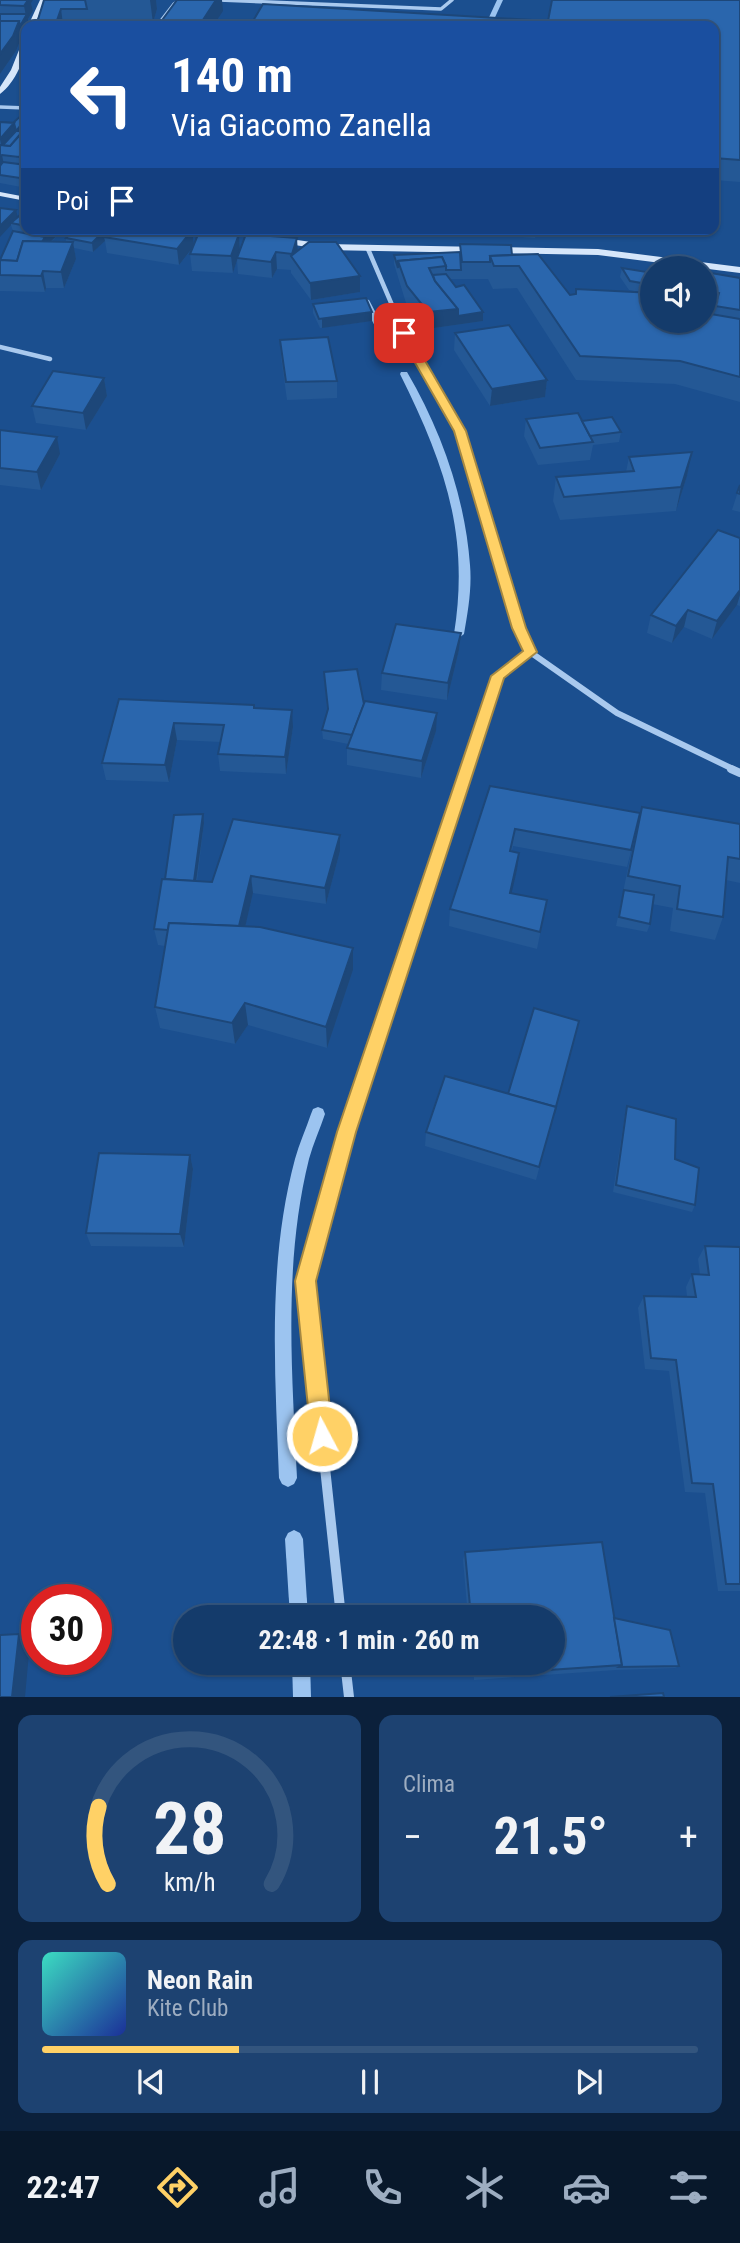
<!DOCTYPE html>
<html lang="it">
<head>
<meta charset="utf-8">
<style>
	body { margin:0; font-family:"Roboto Condensed",sans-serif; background:#1d4271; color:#f1f3f6; height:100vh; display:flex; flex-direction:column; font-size:26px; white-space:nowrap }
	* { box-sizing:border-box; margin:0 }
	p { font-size:23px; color:#9dadc1 }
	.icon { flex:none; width:38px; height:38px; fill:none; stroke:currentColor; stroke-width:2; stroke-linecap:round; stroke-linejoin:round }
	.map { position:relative; height:1697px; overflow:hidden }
	.details { display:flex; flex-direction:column; gap:18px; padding:18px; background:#0b203b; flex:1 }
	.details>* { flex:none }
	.guide { position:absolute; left:21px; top:21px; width:698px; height:214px; border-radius:14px; box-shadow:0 2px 5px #0004,0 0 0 2px #33557e; background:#1a4fa0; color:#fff; overflow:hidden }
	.fabs { position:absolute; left:640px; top:256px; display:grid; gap:14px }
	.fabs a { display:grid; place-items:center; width:77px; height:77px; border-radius:50%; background:#143b6b; box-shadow:0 2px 5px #0004,0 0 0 2px #33557e; font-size:35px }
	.speed { position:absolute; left:21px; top:1584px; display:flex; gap:14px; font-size:35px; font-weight:700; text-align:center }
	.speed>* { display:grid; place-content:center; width:91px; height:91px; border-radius:50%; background:#143b6b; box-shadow:0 2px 5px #0004,0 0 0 2px #33557e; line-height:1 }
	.speed .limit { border:10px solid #d22; background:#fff; color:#111 }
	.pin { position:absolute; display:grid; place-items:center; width:60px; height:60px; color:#fff; margin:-30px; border-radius:14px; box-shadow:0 4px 10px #0006 }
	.me { position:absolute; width:77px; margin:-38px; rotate:354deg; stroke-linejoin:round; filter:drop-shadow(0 0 5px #0008) }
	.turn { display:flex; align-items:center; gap:24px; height:147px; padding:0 35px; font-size:32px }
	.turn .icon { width:91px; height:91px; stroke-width:2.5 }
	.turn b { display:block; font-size:49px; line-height:60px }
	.then { display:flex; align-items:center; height:66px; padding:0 35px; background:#0003; gap:14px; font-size:26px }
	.big { font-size:52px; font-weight:700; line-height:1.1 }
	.details .widget { flex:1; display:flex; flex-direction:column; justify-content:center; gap:10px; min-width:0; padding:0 24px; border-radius:14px; background:#1d4271 }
	.details .dial { align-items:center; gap:0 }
	.dial svg { height:182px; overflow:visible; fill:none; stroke:#33557e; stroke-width:7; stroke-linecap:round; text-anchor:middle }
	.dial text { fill:#f1f3f6; stroke:none }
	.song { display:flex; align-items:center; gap:21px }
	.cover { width:84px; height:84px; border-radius:10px; background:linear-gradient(135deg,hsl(170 70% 55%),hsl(230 70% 35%)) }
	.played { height:7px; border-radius:4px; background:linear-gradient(90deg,#ffd166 30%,#33557e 30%) }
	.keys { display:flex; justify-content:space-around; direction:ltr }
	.heat { display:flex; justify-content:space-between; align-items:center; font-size:38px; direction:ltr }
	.details .tiles { flex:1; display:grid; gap:18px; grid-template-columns:1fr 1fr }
	.widget:last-child { grid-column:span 2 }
	.trip { position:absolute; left:173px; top:1605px; width:392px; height:70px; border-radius:35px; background:#143b6b; box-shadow:0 2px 5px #0004,0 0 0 2px #33557e; font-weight:700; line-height:70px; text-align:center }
	.tab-bar { display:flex; height:112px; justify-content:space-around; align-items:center; background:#08182b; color:#9dadc1 }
	.tab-bar .icon { width:49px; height:49px }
	.tab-bar .selected { color:#ffd166 }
	.tab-bar b { font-size:32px; color:#f1f3f6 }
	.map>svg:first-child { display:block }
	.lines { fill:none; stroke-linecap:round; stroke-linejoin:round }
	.stream { fill:#9cc4f0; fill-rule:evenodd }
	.street-far4 { stroke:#a9c9ee; stroke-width:3.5 }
	.street-far3 { stroke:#a9c9ee; stroke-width:4.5 }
	.street-far2 { stroke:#a9c9ee; stroke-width:6 }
	.street-far1 { stroke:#a9c9ee; stroke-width:8 }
	.street { stroke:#a9c9ee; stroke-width:10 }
	.secondary { fill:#d6e6fa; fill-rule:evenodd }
	.wall { fill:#245895 }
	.shaded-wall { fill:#1d4779 }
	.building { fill:#2a66ad; stroke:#1d4779; stroke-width:2 }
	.route { fill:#ffd166; stroke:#a68842; stroke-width:2 }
</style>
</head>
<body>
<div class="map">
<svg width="740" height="1697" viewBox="0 0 740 1697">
	<rect width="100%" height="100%" fill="#1b4f8f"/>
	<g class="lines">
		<g class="stream">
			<path d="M497 0H503L491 26H485Z"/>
			<path d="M362 298 369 300 401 360 400 362 393 360 361 300Z"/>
			<path d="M401 372H407C441 430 465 497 470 565 472 588 468 611 464 634L459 638 454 634C470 533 444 463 400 374Z"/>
			<path d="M318 1107 323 1109 325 1114C320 1129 313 1144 309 1159 283 1264 292 1372 297 1478L294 1484 288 1487 282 1484 279 1478C275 1372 267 1263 295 1159 299 1144 306 1129 311 1114L313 1109Z"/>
			<path d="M294 1530 300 1533 303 1539 308 1617H290L285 1539 288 1533Z"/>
			<path d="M292 1662H310L311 1697H293Z"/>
		</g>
		<g class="street-far4">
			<path d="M219 0 441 9 452 0"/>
			<path d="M157 26 174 4 181 0"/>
			<path d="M0 107 26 108"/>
		</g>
		<g class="street-far3">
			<path d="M368 249 404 333 460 431 466 450"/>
			<path d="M0 347 50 359"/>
		</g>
		<g class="street-far2">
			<path d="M465 448 519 627 530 652 617 713 735 770"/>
			<path d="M467 770 498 676 530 652"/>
		</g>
		<g class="street-far1">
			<path d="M731 769 740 773"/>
			<path d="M333 1178 346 1132 467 769"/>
		</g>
		<g class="street">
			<path d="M334 1177 305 1281 341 1617"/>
			<path d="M345 1662 349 1697"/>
		</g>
		<g class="secondary">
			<path d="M40 0H46L34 26H28Z"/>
			<path d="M26 38C27 57 15 83 0 94V87L11 70 23 40Z"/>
			<path d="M0 192 26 197V201L0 196Z"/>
			<path d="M197 229H220L325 244 598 249 740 267V273L598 255 325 250Z"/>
		</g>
	</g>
	<g class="wall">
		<path d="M0 0 31 3 33 11 28 19V22L22 34V36L16 51 0 74Z"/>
		<path d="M44 0H156L157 9 153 23 63 24 62 26H36Z"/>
		<path d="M740 0V182L714 180V26L548 21Z"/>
		<path d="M26 113V182L21 187 0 183V121L13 123Z"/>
		<path d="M0 208 18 218 26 210V229H64L51 242H66V238L75 229 194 244 239 234 240 249 298 251 360 276V292L311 300 291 273V270L277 269 272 278 238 274 237 260 233 273 192 271 190 254 192 249 179 265 107 253 105 241 93 252 74 248 76 259 64 288H46L45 292 0 291V259L13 231 11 225Z"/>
		<path d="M522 229H537L535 238 521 237Z"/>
		<path d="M460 244 512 255 570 295 647 293 629 290 620 277 622 268 653 273V320L713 315 714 310 705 308V286L740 278V402L675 384 576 380 517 288 493 289 488 279H450L456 287 483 312V321L427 329 406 303 394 264V255L460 252Z"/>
		<path d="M313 304 372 312V321L320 328 313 313Z"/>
		<path d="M455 333 547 380 545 397 490 406 454 350Z"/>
		<path d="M280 340 337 381V398L287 400 281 357Z"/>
		<path d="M104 378 107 396 86 430 36 423 32 406Z"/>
		<path d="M526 419 582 421 621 432 619 442 593 445 590 460 538 465 524 436Z"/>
		<path d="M0 430 60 454 41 490 0 485Z"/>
		<path d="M692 452 687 476 676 511 560 520 553 501 556 477 626 472 629 457Z"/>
		<path d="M740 485V512L732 510Z"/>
		<path d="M740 538V606L737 605 712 639 684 627 672 643 647 633 651 615Z"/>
		<path d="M461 633 459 650 447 700 381 690 382 673Z"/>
		<path d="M324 672 364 704 436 731 421 778 347 765V748L348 744 323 739 322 730 327 711Z"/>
		<path d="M119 699 255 708 293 727 286 774 220 771 218 754 221 742 177 740 169 782 106 780 102 763Z"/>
		<path d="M490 786 640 813 740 824V883L726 880 723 917 715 940 670 931 673 908 652 904 650 924 647 932 616 926 634 839 627 867 513 846 512 851 517 870 511 893 547 900 537 949 449 926 450 909Z"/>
		<path d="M203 814 204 823 197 881 212 882 340 835V851L326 904 253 893 245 926 353 948V970L327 1048 248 1025 235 1044 160 1028 155 1007 165 946 158 945 154 929 165 879Z"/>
		<path d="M579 1021 536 1180 425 1146 426 1132 508 1094Z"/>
		<path d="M627 1106 675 1159 695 1205 692 1212 613 1192 625 1114Z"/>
		<path d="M190 1155 193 1169 184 1247 91 1246 86 1233Z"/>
		<path d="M705 1246 740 1247V1591H718L705 1493 685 1492 669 1371 645 1369 638 1308 644 1296H687L686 1287 692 1274 700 1275 698 1259Z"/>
		<path d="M465 1552 614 1618 679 1666 675 1668 616 1670 474 1680 473 1662H553V1617H468L463 1560Z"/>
	</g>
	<g class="shaded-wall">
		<path d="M28 0H33L31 3 33 11 28 19V22L22 34V36L16 51 0 74V54L19 21 26 16 24 6Z"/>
		<path d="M150 0H156L157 9 153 23Z"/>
		<path d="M216 0H222L223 11 213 26H199Z"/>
		<path d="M61 9 63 24 62 26H55Z"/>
		<path d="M14 123 20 126 21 134 3 155 0 139Z"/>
		<path d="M26 149V168L22 173 19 157Z"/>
		<path d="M2 155 5 170 0 175V156Z"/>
		<path d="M26 172V182L21 187 20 178Z"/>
		<path d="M16 210 18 218 11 223V225L0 237V226Z"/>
		<path d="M44 229H64L47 245 37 249 45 237Z"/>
		<path d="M106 229H111L104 237 105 241 93 252 92 243Z"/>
		<path d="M192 230 194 246 179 265 177 249Z"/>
		<path d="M239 234 240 251 233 273 231 256Z"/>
		<path d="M297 238 298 255 293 259 292 254Z"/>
		<path d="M73 242 76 259 64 288 61 272Z"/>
		<path d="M276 252 277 269 272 278 271 262Z"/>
		<path d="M43 271 46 288 45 292 41 276Z"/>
		<path d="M360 276V292L311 300 310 283Z"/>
		<path d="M458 309 483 312V321L427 329 428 312Z"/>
		<path d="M372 312V321L322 328V319Z"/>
		<path d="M104 378 107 396 86 430 83 413Z"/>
		<path d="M547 380 545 397 490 406 492 389Z"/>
		<path d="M57 437 60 454 41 490 37 472Z"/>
		<path d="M692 452 687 476 676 511 681 487Z"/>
		<path d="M740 590V595L737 605 712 639 717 621Z"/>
		<path d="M688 610 684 627 672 643 676 626Z"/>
		<path d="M461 633 459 650 447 700 448 683Z"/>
		<path d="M292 710 293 727 286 774 285 757Z"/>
		<path d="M437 713 436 731 421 778 422 761Z"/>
		<path d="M174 723 177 740 169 782 165 765Z"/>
		<path d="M203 814 204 823 194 897 193 888Z"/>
		<path d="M340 835V851L326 904 325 888Z"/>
		<path d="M519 853 517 870 508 909 510 893Z"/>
		<path d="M251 876 253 893 240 949 237 933Z"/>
		<path d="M353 948V970L327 1048 326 1027Z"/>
		<path d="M245 1003 248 1025 235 1044 232 1023Z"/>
		<path d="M190 1155 193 1169 184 1247 180 1234Z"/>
		<path d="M19 1634 30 1642 25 1697H12Z"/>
	</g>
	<g class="building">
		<path d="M0 0H28L24 6 0 5Z"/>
		<path d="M44 0H85L87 9H61L55 26H36Z"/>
		<path d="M177 0H216L199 26H165L167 23H160Z"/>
		<path d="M552 0H740V160L714 158V26H250L263 4 548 21Z"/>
		<path d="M0 14H27L20 26 19 21H0Z"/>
		<path d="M0 21H19L13 36 0 54Z"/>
		<path d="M24 113H26V127L20 126 16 131 14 123 0 122 13 123Z"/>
		<path d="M0 122 14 123 0 139Z"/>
		<path d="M26 128V149L19 157 2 155 0 156V145L10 146Z"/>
		<path d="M16 131H23L10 146 3 145Z"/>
		<path d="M3 162 26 165V172L20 178 0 175V166Z"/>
		<path d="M0 208 16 210 0 226Z"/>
		<path d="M26 210V226L11 223Z"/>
		<path d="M75 229H106L92 243 66 238Z"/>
		<path d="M111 229H188L192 230 177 249 104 237Z"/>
		<path d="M13 231 45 237 42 242 23 241 17 261 0 260Z"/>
		<path d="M199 232 239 234 231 256 190 254Z"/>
		<path d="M246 234 297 238 292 254 276 252 271 262 237 258Z"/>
		<path d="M23 241 73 242 61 272 43 271 41 276 0 275V260L17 261Z"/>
		<path d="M309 242H336L360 276 310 283 291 256Z"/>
		<path d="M460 244 511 245 512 255 490 256V262H462Z"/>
		<path d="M460 252 461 270H446V266L442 257 398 261V268L394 255Z"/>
		<path d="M538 254 570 295 576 294V289L653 293V320H705V313L740 319V377L680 361 580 356 519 266H494L490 256Z"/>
		<path d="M442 257 446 266 429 268 435 281 458 309 428 312 407 286 398 261Z"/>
		<path d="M622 268 653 273V285L630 281Z"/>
		<path d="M711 273 740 278V310L715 306 719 293 705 291V286Z"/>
		<path d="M446 274 456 287 464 285 483 312 458 316V309L435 281 433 275Z"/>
		<path d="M366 298 372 312 319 319 313 304Z"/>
		<path d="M509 325 547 380 492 389 455 333Z"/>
		<path d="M328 337 337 381 286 382 280 340Z"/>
		<path d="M53 371 104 378 83 413 32 406Z"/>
		<path d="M578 413 593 442 540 448 526 419Z"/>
		<path d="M612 417 621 432 590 436 582 421Z"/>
		<path d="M0 430 57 437 37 472 0 468Z"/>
		<path d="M692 452 681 487 564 497 556 477 634 471 629 457Z"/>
		<path d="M740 485V494L737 493Z"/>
		<path d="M718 530 740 538V590L717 621 688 610 676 626 651 615Z"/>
		<path d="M396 624 461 633 448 683 382 673Z"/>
		<path d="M357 669 364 704 352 735 322 730 328 709 324 672Z"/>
		<path d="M119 699 254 705V708L292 710 285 757 218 754 224 725 174 723 165 765 102 763Z"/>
		<path d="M365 701 437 713 422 761 347 748Z"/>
		<path d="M490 786 640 813 631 850 515 829 510 851 519 853 510 893 547 900 540 932 450 909Z"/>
		<path d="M642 807 740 824V859L728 857 723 917 677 909 680 886 628 876Z"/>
		<path d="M203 814 194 881 165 879 174 815Z"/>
		<path d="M233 819 340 835 325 888 251 876 239 926 169 923 168 930 154 929 162 879 212 882Z"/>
		<path d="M624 890 654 895 650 924 619 917Z"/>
		<path d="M169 923 260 927 353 948 326 1027 245 1003 232 1023 155 1007Z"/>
		<path d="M534 1008 579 1021 554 1114 556 1107 508 1094Z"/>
		<path d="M445 1076 556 1107 539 1167 426 1132Z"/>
		<path d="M627 1106 676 1119 675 1159 699 1168 695 1205 616 1185Z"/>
		<path d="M99 1153 190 1155 180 1234 86 1233Z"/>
		<path d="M705 1246 740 1247V1584H726L713 1484 692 1483 676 1360 651 1358 644 1296 696 1297 692 1274 709 1275Z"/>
		<path d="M602 1542 622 1665 477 1675 476 1662H553V1617H471L465 1552Z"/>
		<path d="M614 1618 670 1630 679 1666 619 1667 622 1665Z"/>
		<path d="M19 1634 12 1697H0V1635Z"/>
		<path d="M663 1693 664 1697H610Z"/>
	</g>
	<path class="route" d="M404 330 409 333 466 431 526 628 537 652 504 678 356 1132 316 1281 333 1436 329 1444 322 1447 314 1444 311 1436 295 1281 337 1132 491 676 523 651 512 628 454 431 398 333Z"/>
</svg>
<div class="fabs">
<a><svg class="icon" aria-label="sound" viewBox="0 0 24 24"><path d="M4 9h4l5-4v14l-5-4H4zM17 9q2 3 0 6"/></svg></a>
</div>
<div class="speed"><div class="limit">30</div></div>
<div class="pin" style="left:404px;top:333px;background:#d93025"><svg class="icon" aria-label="arrive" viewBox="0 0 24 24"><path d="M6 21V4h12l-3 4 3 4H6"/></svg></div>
<svg class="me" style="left:322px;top:1436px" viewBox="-20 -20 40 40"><circle r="17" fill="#ffd166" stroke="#fff" stroke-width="3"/><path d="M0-11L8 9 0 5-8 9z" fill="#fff"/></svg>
<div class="trip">22:48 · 1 min · 260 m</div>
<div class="guide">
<div class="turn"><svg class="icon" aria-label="left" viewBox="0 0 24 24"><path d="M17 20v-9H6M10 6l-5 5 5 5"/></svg><div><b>140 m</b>Via Giacomo Zanella</div></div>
<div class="then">Poi<svg class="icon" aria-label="arrive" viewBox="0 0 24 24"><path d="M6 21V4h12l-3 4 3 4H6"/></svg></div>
</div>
</div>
<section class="details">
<div class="tiles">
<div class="widget dial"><svg viewBox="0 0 100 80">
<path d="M14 69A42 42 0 1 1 86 69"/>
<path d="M14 69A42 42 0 0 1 10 35" stroke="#ffd166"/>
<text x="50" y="56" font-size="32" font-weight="700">28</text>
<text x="50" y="72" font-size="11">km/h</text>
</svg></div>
<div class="widget"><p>Clima</p>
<div class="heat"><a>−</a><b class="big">21.5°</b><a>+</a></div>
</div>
<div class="widget">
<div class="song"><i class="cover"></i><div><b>Neon Rain</b><p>Kite Club</p></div></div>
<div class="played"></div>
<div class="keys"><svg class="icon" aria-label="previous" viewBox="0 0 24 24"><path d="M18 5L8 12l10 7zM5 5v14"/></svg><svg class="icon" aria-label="pause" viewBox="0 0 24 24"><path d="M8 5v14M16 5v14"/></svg><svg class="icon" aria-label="next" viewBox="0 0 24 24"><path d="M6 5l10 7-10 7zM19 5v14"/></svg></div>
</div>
</div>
</section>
<nav class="tab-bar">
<b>22:47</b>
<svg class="icon selected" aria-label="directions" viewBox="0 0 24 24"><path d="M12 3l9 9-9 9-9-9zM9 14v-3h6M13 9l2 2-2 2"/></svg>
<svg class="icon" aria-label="music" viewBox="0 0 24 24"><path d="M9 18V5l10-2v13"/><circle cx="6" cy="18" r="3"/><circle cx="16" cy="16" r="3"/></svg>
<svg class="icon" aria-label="phone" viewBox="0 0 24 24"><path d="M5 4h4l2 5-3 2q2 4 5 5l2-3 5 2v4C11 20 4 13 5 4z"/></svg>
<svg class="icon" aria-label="climate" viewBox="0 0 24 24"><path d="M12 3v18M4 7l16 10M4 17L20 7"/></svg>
<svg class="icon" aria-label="car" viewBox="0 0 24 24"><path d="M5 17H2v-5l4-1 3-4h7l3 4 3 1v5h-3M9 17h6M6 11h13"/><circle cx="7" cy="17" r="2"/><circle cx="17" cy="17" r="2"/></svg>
<svg class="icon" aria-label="filters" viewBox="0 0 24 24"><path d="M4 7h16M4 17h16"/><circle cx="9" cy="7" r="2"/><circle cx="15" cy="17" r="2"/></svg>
</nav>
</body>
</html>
